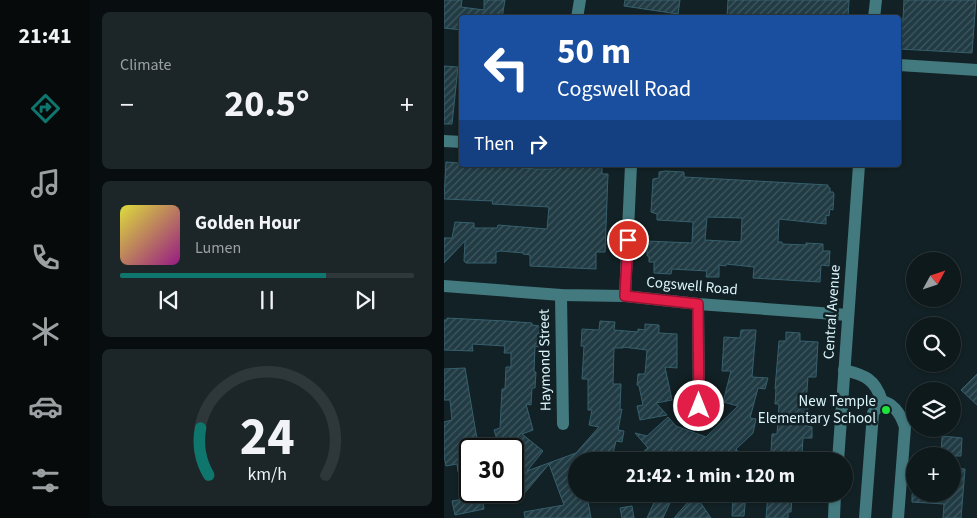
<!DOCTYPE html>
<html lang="en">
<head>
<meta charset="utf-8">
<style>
	body { margin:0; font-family:"Source Sans 3",sans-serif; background:#1c2629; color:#f1f3f6; height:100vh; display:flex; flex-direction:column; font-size:19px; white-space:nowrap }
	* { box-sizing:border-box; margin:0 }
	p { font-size:16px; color:#9ba0a3 }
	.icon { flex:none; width:28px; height:28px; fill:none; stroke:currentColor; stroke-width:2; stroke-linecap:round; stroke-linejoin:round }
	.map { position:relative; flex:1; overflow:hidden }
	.side { display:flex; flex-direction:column; gap:12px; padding:12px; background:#080e0f; width:354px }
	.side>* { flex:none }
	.top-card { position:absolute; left:15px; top:15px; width:442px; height:152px; border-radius:5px; box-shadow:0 1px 4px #0004,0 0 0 1px #2e383b; background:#1a4fa0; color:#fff; overflow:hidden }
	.needle { width:32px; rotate:50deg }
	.tools { position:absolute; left:462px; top:252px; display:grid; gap:10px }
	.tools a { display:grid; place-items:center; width:55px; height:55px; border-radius:50%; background:#0e191c; box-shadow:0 1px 4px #0004,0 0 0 1px #2e383b; font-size:25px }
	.speed { position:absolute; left:15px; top:438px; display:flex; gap:10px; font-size:25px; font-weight:700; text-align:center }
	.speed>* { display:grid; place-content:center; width:65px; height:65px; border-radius:50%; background:#0e191c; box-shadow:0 1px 4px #0004,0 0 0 1px #2e383b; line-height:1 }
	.speed .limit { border:2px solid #111; border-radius:8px; background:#fff; color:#111 }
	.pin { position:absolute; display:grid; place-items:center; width:42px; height:42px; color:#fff; margin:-21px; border:2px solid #fff; border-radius:50%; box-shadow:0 1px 5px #0007 }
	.me { position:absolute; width:55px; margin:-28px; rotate:0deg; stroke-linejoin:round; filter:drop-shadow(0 0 4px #0008) }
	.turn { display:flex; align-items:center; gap:18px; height:105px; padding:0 15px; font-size:22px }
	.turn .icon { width:65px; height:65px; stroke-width:2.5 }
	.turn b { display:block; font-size:35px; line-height:42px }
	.then { display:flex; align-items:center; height:48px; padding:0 15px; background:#0003; gap:10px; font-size:19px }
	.big { font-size:38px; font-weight:700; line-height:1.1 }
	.side .tile { flex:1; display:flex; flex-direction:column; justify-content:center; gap:8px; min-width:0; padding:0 18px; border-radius:8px; background:#1c2629 }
	.side .dial { align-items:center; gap:0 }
	.dial svg { height:130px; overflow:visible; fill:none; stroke:#2e383b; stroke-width:7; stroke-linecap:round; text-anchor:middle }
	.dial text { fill:#f1f3f6; stroke:none }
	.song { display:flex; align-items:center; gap:15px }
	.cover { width:60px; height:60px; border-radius:8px; background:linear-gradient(135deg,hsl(60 70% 55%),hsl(310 70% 35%)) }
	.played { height:5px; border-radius:2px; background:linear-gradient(90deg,#0f766e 70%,#2e383b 70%) }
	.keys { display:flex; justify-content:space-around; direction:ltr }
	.heat { display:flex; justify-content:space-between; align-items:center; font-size:28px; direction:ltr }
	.trip { position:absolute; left:124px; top:452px; width:285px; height:50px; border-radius:25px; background:#0e191c; box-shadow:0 1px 4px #0004,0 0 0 1px #2e383b; font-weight:700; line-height:50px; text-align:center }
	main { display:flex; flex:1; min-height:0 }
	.tab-bar { display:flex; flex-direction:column; width:90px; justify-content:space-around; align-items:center; background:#060a0b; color:#9ba0a3 }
	.tab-bar .icon { width:35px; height:35px }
	.tab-bar .on { color:#0f766e }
	.tab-bar b { font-size:22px; color:#f1f3f6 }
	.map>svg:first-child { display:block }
	.building { fill:url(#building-hatch); stroke:#36606d; fill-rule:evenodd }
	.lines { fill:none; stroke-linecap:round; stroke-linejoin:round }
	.minor { stroke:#437a7f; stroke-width:12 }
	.route-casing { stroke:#92132f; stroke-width:12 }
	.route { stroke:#e11d48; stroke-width:9 }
	.poi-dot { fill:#1ee33a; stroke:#122125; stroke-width:2 }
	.labels { text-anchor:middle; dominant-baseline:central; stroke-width:5; stroke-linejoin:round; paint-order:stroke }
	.street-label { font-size:15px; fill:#dbf6fb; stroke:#122125 }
	.poi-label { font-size:15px; fill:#dbf6fb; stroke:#122125; text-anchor:end }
</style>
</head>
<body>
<main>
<nav class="tab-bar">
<b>21:41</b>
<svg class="icon on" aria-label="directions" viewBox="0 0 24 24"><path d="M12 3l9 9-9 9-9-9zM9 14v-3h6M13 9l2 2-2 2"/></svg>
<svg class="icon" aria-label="music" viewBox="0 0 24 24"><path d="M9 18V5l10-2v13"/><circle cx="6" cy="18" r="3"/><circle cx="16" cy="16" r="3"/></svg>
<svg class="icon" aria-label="phone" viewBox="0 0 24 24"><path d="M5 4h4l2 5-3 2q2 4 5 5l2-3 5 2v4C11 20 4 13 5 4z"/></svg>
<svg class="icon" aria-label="climate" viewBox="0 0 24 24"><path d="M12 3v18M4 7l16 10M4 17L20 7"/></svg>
<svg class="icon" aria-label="car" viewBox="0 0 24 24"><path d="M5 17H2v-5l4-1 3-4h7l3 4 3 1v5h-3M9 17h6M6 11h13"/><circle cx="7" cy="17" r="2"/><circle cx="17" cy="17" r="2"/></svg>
<svg class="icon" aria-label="filters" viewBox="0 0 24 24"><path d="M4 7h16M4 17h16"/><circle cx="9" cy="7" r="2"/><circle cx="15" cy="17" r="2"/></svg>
</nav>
<section class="side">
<div class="tile"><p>Climate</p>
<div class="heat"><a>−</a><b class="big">20.5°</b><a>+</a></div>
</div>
<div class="tile">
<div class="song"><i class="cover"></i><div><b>Golden Hour</b><p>Lumen</p></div></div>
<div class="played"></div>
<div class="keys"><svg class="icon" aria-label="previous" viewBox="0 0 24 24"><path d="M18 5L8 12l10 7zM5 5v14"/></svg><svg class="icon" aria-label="pause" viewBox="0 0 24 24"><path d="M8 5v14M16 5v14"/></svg><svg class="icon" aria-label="next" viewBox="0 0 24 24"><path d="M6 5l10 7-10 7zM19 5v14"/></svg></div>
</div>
<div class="tile dial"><svg viewBox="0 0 100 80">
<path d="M14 69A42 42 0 1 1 86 69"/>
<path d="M14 69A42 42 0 0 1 9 40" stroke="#0f766e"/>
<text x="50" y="56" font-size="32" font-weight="700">24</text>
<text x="50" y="72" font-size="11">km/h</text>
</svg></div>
</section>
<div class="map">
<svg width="534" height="518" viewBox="0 0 534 518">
	<defs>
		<pattern id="building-hatch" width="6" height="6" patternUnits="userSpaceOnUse" patternTransform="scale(1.25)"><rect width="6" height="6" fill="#213b44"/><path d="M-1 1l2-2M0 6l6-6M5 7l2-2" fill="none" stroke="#415860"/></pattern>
	</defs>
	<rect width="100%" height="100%" fill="#122125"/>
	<g class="building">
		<path d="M0 0H18L17 7 40 10V0H61L58 18H18V30L0 28Z"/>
		<path d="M181 0H236L234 14 180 6Z"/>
		<path d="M284 0H405L404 18 283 17Z"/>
		<path d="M460 0H532L528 53 455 49 457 19H459Z"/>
		<path d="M0 66 14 67 8 124H0Z"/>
		<path d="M2 162 15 163 18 165H49L91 169H111V166L158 167V174H164L161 252H152V269L86 266V255L79 254 80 253 56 251 52 252V263H22L20 261 21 241 0 263V238H8L11 222 30 223V228H53L54 225 103 229 105 207 48 204 49 201 0 199Z"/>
		<path d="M221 171 240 172V177L384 185V187L386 188V192H389L390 194 389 210 386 209 385 216 382 215V224L335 219 334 242H338V244L362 245V243L379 244V251H386L385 266 377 265 376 282 309 278 310 267 282 264V266L275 265V277H262L263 271 228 269 227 274 210 273V262H205V256H203V241L248 243 249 222 213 220V214L207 212 209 179 215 178V172ZM263 217 298 218 297 242 261 240Z"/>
		<path d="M3 318 61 321 88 323V325L96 326 95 347 91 346 90 372H92L91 388H88L87 405 82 404 89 430 78 434 99 451 83 471 132 453 155 427 145 425 148 410H144V379H138L140 346H137L138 329 155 330 156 321 171 322 170 330 194 332V329L201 330V324L215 325V333L233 334V368L221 367 228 400 212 403 223 415 196 420 193 406 199 405 195 386 193 385 194 374H201L203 350 179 347V348H170L169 384H177L176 410 178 409 174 430 180 431 178 442 172 441 167 461H132V498L143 496 147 518H81L80 512 120 505 105 464 78 496 69 488V449H56L50 430 56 428 58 389H61L62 367H67V353H60L61 346 28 344 29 351 0 350V320H3Z"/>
		<path d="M297 330H312L308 377 324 378 321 389 314 388 306 418 312 419 309 433 292 449 296 454 289 461H229L228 449 214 461H209L200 451 204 448 191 433 203 436 224 417 232 426 262 437 294 406 279 402 287 371H278L280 337 296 338Z"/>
		<path d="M342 332 356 333V341L374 342 372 377H364L362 403H364L363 426 368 427V438H359L358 453 327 452 328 434H333L335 404H331L332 389H331L335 341H342Z"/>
		<path d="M21 368 33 439 26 440V491H37L40 509 11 515 8 501 20 499 19 495H21L17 471 14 472 13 464 2 466 0 456V422L8 420 6 400H0V369Z"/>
		<path d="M534 373V406L517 390Z"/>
		<path d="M498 436 518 438 517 456H497Z"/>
		<path d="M509 468 521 469 517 518H499L500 504 468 502V494H509Z"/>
		<path d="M214 494H230L219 518H203Z"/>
		<path d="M289 494H302L300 516H288Z"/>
		<path d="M324 494 348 495 347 512H344V518H322Z"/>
		<path d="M252 499 253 501 254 499 267 518H230L245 501 247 503Z"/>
		<path d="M188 506 190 518H178L176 508Z"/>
	</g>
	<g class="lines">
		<g class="minor">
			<path d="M133 18 136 0"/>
			<path d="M430 18 432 0"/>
			<path d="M455 65 534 70"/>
			<path d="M0 141 18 142"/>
			<path d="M0 286 117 295 181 296 254 304 404 315"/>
			<path d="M117 295 119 424"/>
			<path d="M181 296 187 165"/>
			<path d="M254 304 255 406"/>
			<path d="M400 370C421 375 431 379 438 401"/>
			<path d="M394 461 415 165"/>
			<path d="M390 518 391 494"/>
			<path d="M421 518 429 413 438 401C451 404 457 415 461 427L454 518"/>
		</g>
	</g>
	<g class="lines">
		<defs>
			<path id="route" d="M184 240 181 296 254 304 255 406"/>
		</defs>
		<use href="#route" class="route-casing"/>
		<use href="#route" class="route"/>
	</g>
	<circle class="poi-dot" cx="442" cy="410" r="5"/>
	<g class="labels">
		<g class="street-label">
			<text transform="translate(248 286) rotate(5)">Cogswell Road</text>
			<text transform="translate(388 312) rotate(-86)">Central Avenue</text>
			<text transform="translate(101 360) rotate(-91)">Haymond Street</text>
		</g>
		<g class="poi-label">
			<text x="432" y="401">New Temple<tspan x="432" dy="17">Elementary School</tspan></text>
		</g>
	</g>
</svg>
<div class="tools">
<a><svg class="needle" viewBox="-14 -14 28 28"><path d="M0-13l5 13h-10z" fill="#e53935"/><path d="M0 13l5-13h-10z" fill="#9ba0a3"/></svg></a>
<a><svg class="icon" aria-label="search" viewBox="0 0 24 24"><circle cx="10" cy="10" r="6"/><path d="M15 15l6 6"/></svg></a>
<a><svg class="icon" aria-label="layers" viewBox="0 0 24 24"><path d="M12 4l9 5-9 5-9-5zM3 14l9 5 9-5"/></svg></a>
<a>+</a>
</div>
<div class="speed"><div class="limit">30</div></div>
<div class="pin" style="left:184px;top:240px;background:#d93025"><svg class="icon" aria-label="arrive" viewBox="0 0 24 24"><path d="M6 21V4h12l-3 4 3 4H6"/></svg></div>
<svg class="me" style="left:255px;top:406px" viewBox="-20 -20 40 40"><circle r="17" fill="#e11d48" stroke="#fff" stroke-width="3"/><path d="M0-11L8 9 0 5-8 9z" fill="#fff"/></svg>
<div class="trip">21:42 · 1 min · 120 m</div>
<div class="top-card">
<div class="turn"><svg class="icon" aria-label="left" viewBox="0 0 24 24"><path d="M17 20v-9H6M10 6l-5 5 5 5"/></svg><div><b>50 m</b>Cogswell Road</div></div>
<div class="then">Then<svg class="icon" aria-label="right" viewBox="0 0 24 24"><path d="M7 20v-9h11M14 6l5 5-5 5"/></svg></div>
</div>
</div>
</main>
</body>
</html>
